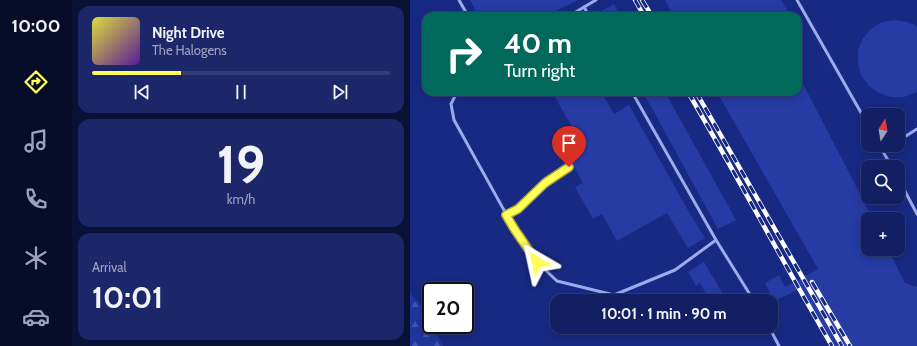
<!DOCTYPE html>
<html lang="en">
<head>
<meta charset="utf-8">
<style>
	body { margin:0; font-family:Cabin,sans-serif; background:#1b2769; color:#f1f3f6; height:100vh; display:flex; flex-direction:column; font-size:15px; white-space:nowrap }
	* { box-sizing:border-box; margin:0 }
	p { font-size:13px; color:#9ca2be }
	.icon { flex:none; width:22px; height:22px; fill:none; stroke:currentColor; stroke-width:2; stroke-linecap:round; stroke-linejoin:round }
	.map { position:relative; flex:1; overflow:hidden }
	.details { display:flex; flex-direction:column; gap:6px; padding:6px; background:#0a1136; width:338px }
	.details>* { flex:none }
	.banner { position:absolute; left:12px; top:12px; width:380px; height:84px; border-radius:12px; box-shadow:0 2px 10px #0003,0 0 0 1px #313d78; background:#00695c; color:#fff; overflow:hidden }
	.needle { width:26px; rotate:11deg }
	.buttons { position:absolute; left:451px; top:108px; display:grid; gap:8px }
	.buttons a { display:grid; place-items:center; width:44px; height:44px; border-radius:8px; background:#121f63; box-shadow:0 2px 10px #0003,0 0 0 1px #313d78; font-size:20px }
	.speed { position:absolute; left:12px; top:282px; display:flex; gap:8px; font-size:20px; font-weight:700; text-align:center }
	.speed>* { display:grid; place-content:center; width:52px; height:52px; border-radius:50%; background:#121f63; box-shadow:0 2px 10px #0003,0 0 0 1px #313d78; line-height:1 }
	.speed .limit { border:2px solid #111; border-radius:6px; background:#fff; color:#111 }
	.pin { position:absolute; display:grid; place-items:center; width:34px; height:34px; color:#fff; margin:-41px -17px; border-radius:50% 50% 50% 0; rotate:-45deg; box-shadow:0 0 4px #0007 }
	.pin .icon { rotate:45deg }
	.me { position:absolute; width:44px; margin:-22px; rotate:324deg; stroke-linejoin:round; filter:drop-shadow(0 0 3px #0008) }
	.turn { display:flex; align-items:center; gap:14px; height:84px; padding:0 16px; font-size:18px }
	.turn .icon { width:52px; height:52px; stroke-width:2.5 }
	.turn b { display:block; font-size:28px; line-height:34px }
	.big { font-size:30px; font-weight:800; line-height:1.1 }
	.details .widget { flex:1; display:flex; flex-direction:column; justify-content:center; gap:6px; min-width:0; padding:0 14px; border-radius:12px; background:#1b2769 }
	.details .dial { align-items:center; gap:0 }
	.dial b { font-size:52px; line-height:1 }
	.song { display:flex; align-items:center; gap:12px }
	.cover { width:48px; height:48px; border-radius:6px; background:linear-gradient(135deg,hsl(60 70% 55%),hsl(270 70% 35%)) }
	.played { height:4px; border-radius:2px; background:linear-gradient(90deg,#fffd58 30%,#313d78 30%) }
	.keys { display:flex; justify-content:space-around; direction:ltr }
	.trip { position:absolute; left:140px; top:294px; width:228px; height:40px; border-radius:12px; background:#121f63; box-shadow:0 2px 10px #0003,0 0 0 1px #313d78; font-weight:800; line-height:40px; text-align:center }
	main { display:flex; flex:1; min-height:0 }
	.menu { display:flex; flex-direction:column; width:72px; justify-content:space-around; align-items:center; background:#070c28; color:#9ca2be }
	.menu .icon { width:28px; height:28px }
	.menu .on { color:#fffd58 }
	.menu b { font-size:18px; color:#f1f3f6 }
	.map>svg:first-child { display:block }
	.forest { fill:url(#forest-firs) }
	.building { fill:#263ba3 }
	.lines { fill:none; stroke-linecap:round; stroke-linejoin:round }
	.service { stroke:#9dabec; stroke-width:3 }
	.rail-casing { stroke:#fff; stroke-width:4.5 }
	.rail { stroke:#182984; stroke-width:3; stroke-dasharray:9; stroke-linecap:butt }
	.route-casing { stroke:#a6a439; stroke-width:10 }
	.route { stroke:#fffd58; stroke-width:7 }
</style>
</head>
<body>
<main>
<nav class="menu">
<b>10:00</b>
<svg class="icon on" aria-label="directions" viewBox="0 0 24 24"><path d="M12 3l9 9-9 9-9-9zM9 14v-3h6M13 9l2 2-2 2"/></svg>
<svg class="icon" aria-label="music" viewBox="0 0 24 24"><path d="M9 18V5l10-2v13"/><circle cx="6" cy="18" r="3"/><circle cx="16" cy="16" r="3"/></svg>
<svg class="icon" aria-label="phone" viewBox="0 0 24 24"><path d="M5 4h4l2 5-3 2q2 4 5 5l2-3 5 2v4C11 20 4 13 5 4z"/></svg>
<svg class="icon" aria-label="climate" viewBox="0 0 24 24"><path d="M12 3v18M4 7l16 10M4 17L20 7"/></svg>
<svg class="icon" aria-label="car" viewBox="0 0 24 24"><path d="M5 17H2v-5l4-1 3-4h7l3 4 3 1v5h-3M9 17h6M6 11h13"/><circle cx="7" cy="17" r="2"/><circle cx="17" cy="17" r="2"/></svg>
</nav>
<section class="details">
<div class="widget">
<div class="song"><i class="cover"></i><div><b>Night Drive</b><p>The Halogens</p></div></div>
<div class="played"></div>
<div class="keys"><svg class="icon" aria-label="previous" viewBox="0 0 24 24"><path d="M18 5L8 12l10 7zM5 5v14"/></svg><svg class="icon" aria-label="pause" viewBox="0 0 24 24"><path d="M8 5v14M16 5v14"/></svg><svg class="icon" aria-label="next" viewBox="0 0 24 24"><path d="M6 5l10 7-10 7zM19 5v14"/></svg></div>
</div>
<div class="widget dial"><b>19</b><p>km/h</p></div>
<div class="widget"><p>Arrival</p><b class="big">10:01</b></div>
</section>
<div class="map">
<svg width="507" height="346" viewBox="0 0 507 346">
	<defs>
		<pattern id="forest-firs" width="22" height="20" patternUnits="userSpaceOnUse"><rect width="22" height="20" fill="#20369e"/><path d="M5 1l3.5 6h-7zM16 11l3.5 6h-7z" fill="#4154ad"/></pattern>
	</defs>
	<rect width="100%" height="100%" fill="#182984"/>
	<path class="forest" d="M0 293C7 302 21 313 21 325H23L33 346H0Z"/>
	<g class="building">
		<path d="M60 0H168L136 16H76L73 11 67 14Z"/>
		<path d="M255 0H371L381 16H264Z"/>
		<path d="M204 4 210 16H182Z"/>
		<path d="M485 20 498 22 507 26V92L494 97H481L469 93 459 86 451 75 448 63V50L453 38 461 29 472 22Z"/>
		<path d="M388 74 463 219H458V249H478L495 283 507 287V346H425L391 288 361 303V301H359L357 297 361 295 355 283 369 275 375 287 408 269 307 92H388Z"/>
		<path d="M142 92H191L204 114 219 105 279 212 295 238 278 248 257 213 207 241 192 214 183 219 165 187 173 183 160 159 168 154 159 138 166 134Z"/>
		<path d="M233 92H255L326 220 308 229Z"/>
		<path d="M294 262 310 289 317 301H300L290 283 286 286 278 272Z"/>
		<path d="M302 327H324L307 336Z"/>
	</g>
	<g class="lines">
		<g class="service">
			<path d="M49 0 58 16"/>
			<path d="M387 0 458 125"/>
			<path d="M174 7 179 16"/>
			<path d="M159 16 186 0"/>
			<path d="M47 92 41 104 44 120 105 230 127 262 147 281 204 295 265 270 306 240 344 301"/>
			<path d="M222 92 306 240"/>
			<path d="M488 141 507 129"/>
			<path d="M469 145 482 167"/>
			<path d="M472 150 480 145"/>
			<path d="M488 178 507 214"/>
			<path d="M96 215 108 209 135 183 159 167"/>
			<path d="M359 327 369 346"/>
		</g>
		<defs>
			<g id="rail">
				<path d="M225 0 234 16"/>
				<path d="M232 0 242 16"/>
				<path d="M278 92C327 176 373 262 422 346"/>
				<path d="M286 92 432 346"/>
				<path d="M402 282 440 346"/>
			</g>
		</defs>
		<use href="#rail" class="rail-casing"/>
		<use href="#rail" class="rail"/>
	</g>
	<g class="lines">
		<defs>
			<path id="route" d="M127 262 105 230 96 215 108 209 135 183 159 167"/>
		</defs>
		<use href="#route" class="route-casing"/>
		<use href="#route" class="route"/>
	</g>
</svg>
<div class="buttons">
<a><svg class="needle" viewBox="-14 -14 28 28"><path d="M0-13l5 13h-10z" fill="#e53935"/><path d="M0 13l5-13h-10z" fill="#9ca2be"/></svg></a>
<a><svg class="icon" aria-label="search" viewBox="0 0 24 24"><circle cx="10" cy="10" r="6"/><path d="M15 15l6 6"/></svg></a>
<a>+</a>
</div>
<div class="speed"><div class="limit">20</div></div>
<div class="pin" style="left:159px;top:167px;background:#d93025"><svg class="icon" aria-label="arrive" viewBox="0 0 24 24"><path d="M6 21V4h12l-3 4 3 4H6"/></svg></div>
<svg class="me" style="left:127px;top:262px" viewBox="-20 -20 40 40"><path d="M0-17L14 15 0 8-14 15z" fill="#fffd58" stroke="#fff" stroke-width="4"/></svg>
<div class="trip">10:01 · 1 min · 90 m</div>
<div class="banner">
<div class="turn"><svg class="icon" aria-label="right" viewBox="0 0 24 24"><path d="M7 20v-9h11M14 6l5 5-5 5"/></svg><div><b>40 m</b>Turn right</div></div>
</div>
</div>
</main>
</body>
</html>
